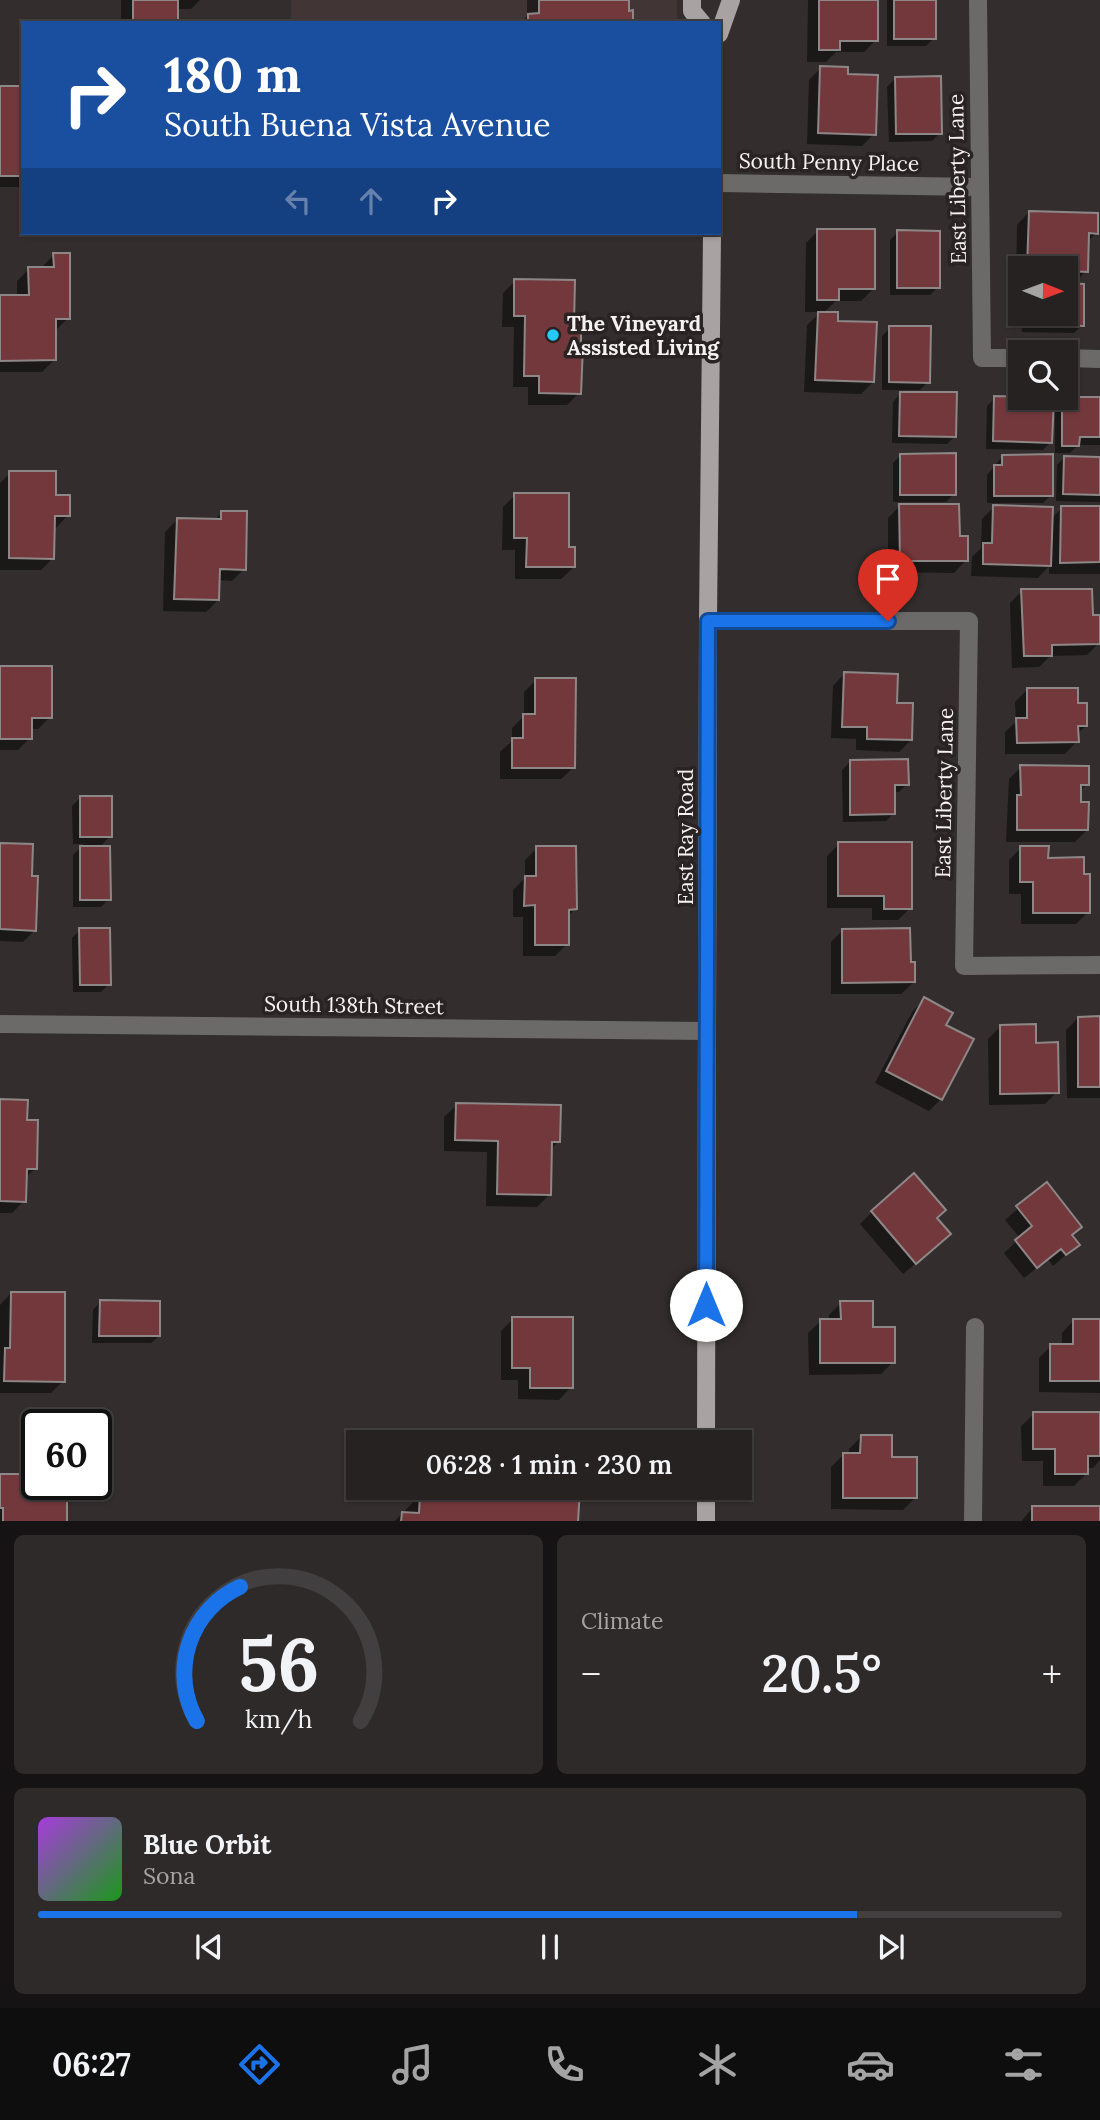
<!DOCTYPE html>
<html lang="en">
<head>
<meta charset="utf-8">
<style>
	body { margin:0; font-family:Lora,serif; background:#2e2a2a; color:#f1f3f6; height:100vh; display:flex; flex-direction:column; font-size:26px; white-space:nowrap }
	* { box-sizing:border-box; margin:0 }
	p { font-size:23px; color:#a4a4a5 }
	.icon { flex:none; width:38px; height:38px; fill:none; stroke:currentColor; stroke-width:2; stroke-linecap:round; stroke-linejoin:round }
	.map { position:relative; height:1521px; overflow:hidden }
	.sheet { display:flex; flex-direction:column; gap:14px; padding:14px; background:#151313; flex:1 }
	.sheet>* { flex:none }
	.top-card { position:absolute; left:21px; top:21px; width:700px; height:214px; border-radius:0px; box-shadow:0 2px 5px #0004,0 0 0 2px #423f40; background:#1a4fa0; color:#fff; overflow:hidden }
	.needle { width:46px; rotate:91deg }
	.buttons { position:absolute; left:1008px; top:256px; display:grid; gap:14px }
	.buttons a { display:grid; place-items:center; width:70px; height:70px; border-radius:0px; background:#262222; box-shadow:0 2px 5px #0004,0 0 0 2px #423f40; font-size:35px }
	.speed { position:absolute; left:21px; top:1409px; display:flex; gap:14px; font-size:35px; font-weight:700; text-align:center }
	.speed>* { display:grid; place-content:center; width:91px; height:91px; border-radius:50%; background:#262222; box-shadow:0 2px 5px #0004,0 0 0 2px #423f40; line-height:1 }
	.speed .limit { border:4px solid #111; border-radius:10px; background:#fff; color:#111 }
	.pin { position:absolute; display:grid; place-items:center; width:60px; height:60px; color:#fff; margin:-72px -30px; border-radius:50% 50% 50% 0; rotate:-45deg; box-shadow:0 0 7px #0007 }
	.pin .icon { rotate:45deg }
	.me { position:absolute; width:77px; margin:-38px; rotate:0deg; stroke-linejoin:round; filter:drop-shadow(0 0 5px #0008) }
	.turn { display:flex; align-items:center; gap:24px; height:147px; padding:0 28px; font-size:32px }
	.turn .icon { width:91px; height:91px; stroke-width:2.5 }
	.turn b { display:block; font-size:49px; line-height:60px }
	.lanes { display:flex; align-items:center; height:66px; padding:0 28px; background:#0003; justify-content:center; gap:35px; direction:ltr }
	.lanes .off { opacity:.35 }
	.big { font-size:52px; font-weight:600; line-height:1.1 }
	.sheet .tile { flex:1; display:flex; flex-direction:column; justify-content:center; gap:10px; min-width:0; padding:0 24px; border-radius:10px; background:#2e2a2a }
	.sheet .dial { align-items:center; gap:0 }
	.dial svg { height:182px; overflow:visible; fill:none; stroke:#423f40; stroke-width:7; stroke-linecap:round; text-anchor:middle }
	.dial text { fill:#f1f3f6; stroke:none }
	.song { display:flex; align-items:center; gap:21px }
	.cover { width:84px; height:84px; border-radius:10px; background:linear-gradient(135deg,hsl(280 70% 55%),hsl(120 70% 35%)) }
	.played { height:7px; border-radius:4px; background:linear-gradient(90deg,#1a73e8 80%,#423f40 80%) }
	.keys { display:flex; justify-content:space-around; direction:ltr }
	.heat { display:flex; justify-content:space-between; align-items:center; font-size:38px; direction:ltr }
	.sheet .tiles { flex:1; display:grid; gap:14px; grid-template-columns:1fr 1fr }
	.tile:last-child { grid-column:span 2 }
	.trip { position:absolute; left:346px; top:1430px; width:406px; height:70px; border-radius:0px; background:#262222; box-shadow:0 2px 5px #0004,0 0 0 2px #423f40; font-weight:600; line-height:70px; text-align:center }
	.tab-bar { display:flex; height:112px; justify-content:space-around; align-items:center; background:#0f0e0e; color:#a4a4a5 }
	.tab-bar .icon { width:49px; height:49px }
	.tab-bar .on { color:#1a73e8 }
	.tab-bar b { font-size:32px; color:#f1f3f6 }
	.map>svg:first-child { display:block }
	.built { fill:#423536 }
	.shadow { fill:#0007 }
	.building { fill:#73383c; stroke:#8e8787; stroke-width:2 }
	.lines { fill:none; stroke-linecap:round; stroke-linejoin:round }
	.street { stroke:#6c6969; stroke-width:18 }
	.primary { stroke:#a9a2a2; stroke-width:18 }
	.route-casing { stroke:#114b97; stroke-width:18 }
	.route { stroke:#1a73e8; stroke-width:12 }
	.poi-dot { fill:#24c9fe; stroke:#292323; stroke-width:2.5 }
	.labels { text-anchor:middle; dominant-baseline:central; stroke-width:7; stroke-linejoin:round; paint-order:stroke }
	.street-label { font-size:21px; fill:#f6f2f2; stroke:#292323 }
	.poi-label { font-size:21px; font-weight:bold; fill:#f6f2f2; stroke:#292323; text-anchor:start }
</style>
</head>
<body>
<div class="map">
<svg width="1100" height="1522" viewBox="0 0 1100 1522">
	<rect width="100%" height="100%" fill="#332d2d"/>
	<g class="built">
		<rect x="291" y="0" width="386" height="23"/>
		<path d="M290 233H676V237Z"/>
	</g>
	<g class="shadow">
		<path d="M121 0H200L191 9H176V23H121Z"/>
		<path d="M527 0H630L627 3 629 23H521L527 16Z"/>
		<path d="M808 0H876V40L864 52H836L826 62H807Z"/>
		<path d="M887 0H934V38L926 46H887Z"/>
		<path d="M821 68 846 75 874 134 862 146 807 144 809 80Z"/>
		<path d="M895 79 940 133 932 141 889 142 887 87Z"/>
		<rect x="0" y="88" width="23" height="99"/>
		<path d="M1029 212 1096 233 1087 242 1086 271 1072 285 1082 325 1074 333 1022 332V313H1066V268H1020V282H1016L1017 225Z"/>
		<path d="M818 231 873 289 861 301H836L823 313 836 322 873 382 861 394 804 392 807 325 821 312H805L806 243Z"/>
		<path d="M898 232 938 287 930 295H890V240Z"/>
		<path d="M54 255 68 318 56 330 54 360 42 372H0V297H17V281L29 269 42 267Z"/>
		<path d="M515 281 572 325 579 393 567 405H528V387H513L514 327H502L503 293Z"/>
		<path d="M890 328 928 382 920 390H882V336Z"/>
		<path d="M900 394 955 436 947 444 892 443 893 402Z"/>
		<path d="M995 398 1051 442 1043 450 986 449 987 406Z"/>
		<path d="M1063 399H1100V445H1078L1070 453H1055V407Z"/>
		<path d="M901 455 954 494 946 502H893V463Z"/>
		<path d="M1003 456 1051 495 1043 503H987V475Z"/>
		<path d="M1065 457 1100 459V502L1056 501 1057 465Z"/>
		<path d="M10 473 68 515 56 528 53 527V558L41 570H0V483Z"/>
		<path d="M515 495 574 567 561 579H515V550H502L503 507Z"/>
		<path d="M900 506 958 538 966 560 954 573 888 572V518Z"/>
		<path d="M994 507 1051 519 1062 508H1100V574H1049V566L1038 578 971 576 972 557 981 548 982 519Z"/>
		<path d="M222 512 244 569 232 581 218 580V600L206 612 163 611 165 532 177 520 214 521Z"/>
		<path d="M1022 591 1091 617 1099 643 1087 655 1050 656 1039 667 1012 668 1010 603Z"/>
		<path d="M0 668 50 717 38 729H30V738L18 750H0Z"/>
		<path d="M845 673 896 704 911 740 899 752 856 750V739L831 738 833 686Z"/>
		<path d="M536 680 574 767 561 779H500V752L512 741V728L524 716V692Z"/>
		<path d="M1027 690 1076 705 1086 726 1077 734V741L1065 754H1005V732L1016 722 1015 702Z"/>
		<path d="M850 762 907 784 899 792H893L894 813 886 821 843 822 842 770Z"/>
		<path d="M1021 767 1087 784 1079 792V804L1087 830 1075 842H1006L1009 779Z"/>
		<path d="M80 798 110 836 99 848 109 899 101 907H73V855L84 844H73L72 806Z"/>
		<path d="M839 844 910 908 898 920H872V908H827V856Z"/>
		<path d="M0 845 30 878 35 930 23 942 0 941Z"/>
		<path d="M537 848 575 909 568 916 567 944 555 956H523V917H513V890L525 878V860Z"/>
		<path d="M1021 848 1047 859 1088 912 1076 924H1021V894H1009V860Z"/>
		<path d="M80 930 109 984 101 992H73L72 938Z"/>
		<path d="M843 930 914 982 901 994H831V942Z"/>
		<path d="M924 1000 944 1026 941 1099 929 1111 875 1083 912 1012Z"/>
		<path d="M1078 1018 1100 1019V1098H1067L1066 1030Z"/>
		<path d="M1000 1027 1034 1044 1057 1092 1045 1104 989 1105 988 1039Z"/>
		<path d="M0 1100 25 1121 35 1169 25 1178 24 1201 12 1213H0Z"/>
		<path d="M457 1105 559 1141 550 1150 549 1195 537 1207 486 1206 487 1152 444 1151V1117Z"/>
		<path d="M1046 1184 1070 1236 1077 1245 1053 1266 1048 1259 1024 1278 1004 1253 1020 1238 1005 1220Z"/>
		<path d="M872 1212 935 1219 936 1246 903 1274 860 1224Z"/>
		<path d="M11 1293 63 1381 51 1393H0V1305Z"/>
		<path d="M100 1302 159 1336 151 1343H92L93 1310Z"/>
		<path d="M841 1303 872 1328 893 1362 881 1374 809 1375 808 1333 821 1321H829V1315Z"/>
		<path d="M513 1319 571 1387 559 1400 518 1399V1380H501V1331Z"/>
		<path d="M1074 1320 1100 1321V1393L1039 1392V1358L1051 1346H1062V1333Z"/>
		<path d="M1034 1414H1100V1460L1093 1468H1086L1087 1473 1074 1486H1043V1461H1022L1021 1426Z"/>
		<path d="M861 1437 890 1459 915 1498 903 1510 831 1509V1467L843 1455H849V1449Z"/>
		<path d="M0 1476 39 1484V1495L65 1522H0Z"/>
		<path d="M475 1488H579L577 1522H394L420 1495 473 1498Z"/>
		<path d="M1033 1507 1100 1508V1522H1021Z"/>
	</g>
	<g class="building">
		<rect x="133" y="0" width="45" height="23"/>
		<path d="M539 0H629V11L633 10V21L630 23H528V14L539 13Z"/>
		<path d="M819 0H878V41H840V50H819Z"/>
		<rect x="894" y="0" width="42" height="39"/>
		<path d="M820 66 848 67V74L878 75 876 135 818 133Z"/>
		<path d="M941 76 942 134H896L895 77Z"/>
		<rect x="0" y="86" width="23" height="90"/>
		<path d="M1029 211 1098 213V234L1089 233 1088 272 1066 271V268H1027Z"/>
		<path d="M817 229H875V289H839V300H817Z"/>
		<path d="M897 230 940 231V288H897Z"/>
		<path d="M53 253H70V319H56V360L0 361V295H29L28 267H54Z"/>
		<path d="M514 279 575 280 574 324H581V346H583L581 394 539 393V376H524L525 316H514Z"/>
		<path d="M1066 283 1084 284V326L1029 325V313H1066Z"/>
		<path d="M818 312H838V321L877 322 874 382 815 380Z"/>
		<path d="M889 326H931L930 383 889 382Z"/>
		<path d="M900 392H957L956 437 899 436Z"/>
		<path d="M994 396 1054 398 1052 443 993 441Z"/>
		<path d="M1062 397H1100V437H1080L1079 446H1062Z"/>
		<path d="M956 453V495H900V454Z"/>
		<path d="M1053 454V496H994V465H1002V455Z"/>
		<path d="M1064 456 1100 457V495L1063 494Z"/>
		<path d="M9 471H56V495H70V516H55L54 559 9 558Z"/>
		<path d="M514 493H569V547H575V567H526L527 538H514Z"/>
		<path d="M899 504H959L960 536H968V561H900Z"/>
		<path d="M993 505 1053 507 1051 566 983 564V543H992Z"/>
		<path d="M1061 506H1100V562L1060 563Z"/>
		<path d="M221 511H247L246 570 220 569 219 600 174 599 177 518 221 519Z"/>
		<path d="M1021 589H1092L1093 615H1100V644L1052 645V656H1024Z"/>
		<path d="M0 666H52V718H32V739H0Z"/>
		<path d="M844 672 898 674 897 703H913L912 740 867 739V727H842Z"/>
		<path d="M535 678H576L575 768H512V738H523V714H535Z"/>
		<path d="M1027 688H1078V703H1087V726H1078L1079 742 1017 743 1016 718H1027Z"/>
		<path d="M908 759 909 785H895V814L850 815V760Z"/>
		<path d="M1020 765 1089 766V785H1081V802H1089L1088 830H1017V795H1021Z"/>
		<rect x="80" y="796" width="32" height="41"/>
		<path d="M838 842H912V909H884V896H838Z"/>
		<path d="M0 843 33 844 32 876H38L36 931 0 929Z"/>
		<path d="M80 846H110L111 900H80Z"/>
		<path d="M536 846H576L577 909 569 910V945H535V905L524 906 525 876H536Z"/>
		<path d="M1020 846H1049L1048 858 1084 857V874H1090V913H1033V882H1020Z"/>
		<path d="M79 928H110L111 985H80Z"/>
		<path d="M910 928 911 962H915V982L842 983V929Z"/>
		<path d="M924 997 953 1013 946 1025 974 1039 942 1100 886 1071Z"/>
		<path d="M1100 1016V1087H1078V1017Z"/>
		<path d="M1036 1024V1043L1058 1042 1059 1093 1000 1094V1025Z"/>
		<path d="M0 1099 28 1100 27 1120H38L37 1169H27L26 1202 0 1201Z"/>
		<path d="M456 1103 561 1105 560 1142H552L551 1195 497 1194 498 1141 455 1140Z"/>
		<path d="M914 1173 946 1210 937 1218 951 1234 916 1264 871 1211Z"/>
		<path d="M1047 1182 1082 1227 1072 1235 1080 1245 1066 1255 1061 1249 1037 1268 1015 1240 1032 1226 1016 1206Z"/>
		<path d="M11 1292H65V1382L4 1381 5 1348H10Z"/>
		<path d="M100 1300 160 1301V1336H99Z"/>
		<path d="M840 1301H873V1327H895V1363H820V1319H841Z"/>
		<path d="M512 1317H573V1388H530V1368H512Z"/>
		<path d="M1073 1319H1100V1381H1050V1344H1073Z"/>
		<path d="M1033 1412H1100V1456H1088V1474H1055V1449H1033Z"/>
		<path d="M861 1435H892V1457H917V1498H843V1453H860Z"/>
		<path d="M0 1474H37V1484H41V1493H67V1522H3V1508H0Z"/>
		<path d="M488 1488H580L578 1522H401L402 1512 419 1513 420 1494 487 1498Z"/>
		<rect x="1032" y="1506" width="68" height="16"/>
	</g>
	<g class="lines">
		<g class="street">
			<path d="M978 0 982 358H1020"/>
			<path d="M719 183 980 187"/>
			<path d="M1066 358 1100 359"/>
			<path d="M708 621H969L964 966 1100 965"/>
			<path d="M0 1024 707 1031"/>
			<path d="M973 1522 975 1327"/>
		</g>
		<g class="primary">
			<path d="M692 0V11L702 23"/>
			<path d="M719 34 731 0"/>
			<path d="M706 1442 708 621 712 233"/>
			<path d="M706 1522V1488"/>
		</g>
	</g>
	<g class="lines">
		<defs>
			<path id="route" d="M706 1305 708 621H888"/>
		</defs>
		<use href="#route" class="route-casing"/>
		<use href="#route" class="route"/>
	</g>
	<circle class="poi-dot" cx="553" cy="335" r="7"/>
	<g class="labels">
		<g class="street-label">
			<text transform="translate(829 162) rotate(1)">South Penny Place</text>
			<text transform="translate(957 179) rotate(-91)">East Liberty Lane</text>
			<text transform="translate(944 793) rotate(-89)">East Liberty Lane</text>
			<text transform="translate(685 837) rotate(-90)">East Ray Road</text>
			<text transform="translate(354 1005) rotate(1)">South 138th Street</text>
		</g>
		<g class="poi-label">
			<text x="567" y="323">The Vineyard<tspan x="567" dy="24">Assisted Living</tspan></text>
		</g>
	</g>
</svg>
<div class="buttons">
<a><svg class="needle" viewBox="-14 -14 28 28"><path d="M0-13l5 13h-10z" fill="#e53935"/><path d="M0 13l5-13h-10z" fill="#a4a4a5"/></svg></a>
<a><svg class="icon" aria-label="search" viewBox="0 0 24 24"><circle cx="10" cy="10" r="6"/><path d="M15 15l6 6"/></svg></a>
</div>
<div class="speed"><div class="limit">60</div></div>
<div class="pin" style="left:888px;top:621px;background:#d93025"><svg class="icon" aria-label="arrive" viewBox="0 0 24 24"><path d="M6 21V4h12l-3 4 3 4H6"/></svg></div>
<svg class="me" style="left:706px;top:1305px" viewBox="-20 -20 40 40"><circle r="19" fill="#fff"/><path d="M0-13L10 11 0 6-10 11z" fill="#1a73e8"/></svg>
<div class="trip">06:28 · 1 min · 230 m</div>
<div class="top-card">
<div class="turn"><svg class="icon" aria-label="right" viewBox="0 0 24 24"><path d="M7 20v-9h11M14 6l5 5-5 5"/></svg><div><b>180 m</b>South Buena Vista Avenue</div></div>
<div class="lanes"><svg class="icon off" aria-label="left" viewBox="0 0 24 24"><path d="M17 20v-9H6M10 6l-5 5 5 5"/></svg><svg class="icon off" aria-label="ahead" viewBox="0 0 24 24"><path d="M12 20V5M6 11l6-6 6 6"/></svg><svg class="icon" aria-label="right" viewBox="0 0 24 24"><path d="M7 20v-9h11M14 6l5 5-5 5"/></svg></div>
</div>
</div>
<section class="sheet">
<div class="tiles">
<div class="tile dial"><svg viewBox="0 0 100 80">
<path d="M14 69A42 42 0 1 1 86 69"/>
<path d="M14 69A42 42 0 0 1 33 10" stroke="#1a73e8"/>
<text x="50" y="56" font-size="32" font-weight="700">56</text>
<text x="50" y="72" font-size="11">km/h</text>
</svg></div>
<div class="tile"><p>Climate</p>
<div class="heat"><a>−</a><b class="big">20.5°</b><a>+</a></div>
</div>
<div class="tile">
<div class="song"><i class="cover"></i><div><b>Blue Orbit</b><p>Sona</p></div></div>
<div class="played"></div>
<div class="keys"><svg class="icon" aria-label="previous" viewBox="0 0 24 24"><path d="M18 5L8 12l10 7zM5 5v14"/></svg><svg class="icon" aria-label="pause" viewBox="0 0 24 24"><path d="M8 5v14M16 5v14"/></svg><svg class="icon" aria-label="next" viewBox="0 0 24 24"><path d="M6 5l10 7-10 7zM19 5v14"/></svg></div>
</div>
</div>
</section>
<nav class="tab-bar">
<b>06:27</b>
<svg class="icon on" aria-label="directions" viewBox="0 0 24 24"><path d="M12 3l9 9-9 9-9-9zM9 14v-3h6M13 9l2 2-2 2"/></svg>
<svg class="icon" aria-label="music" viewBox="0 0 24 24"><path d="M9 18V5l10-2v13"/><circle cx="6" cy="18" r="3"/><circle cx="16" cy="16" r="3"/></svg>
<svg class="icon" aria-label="phone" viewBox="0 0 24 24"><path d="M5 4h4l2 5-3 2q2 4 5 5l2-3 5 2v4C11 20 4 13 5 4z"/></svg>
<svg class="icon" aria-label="climate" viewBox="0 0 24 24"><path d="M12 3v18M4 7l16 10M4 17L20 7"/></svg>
<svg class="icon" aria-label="car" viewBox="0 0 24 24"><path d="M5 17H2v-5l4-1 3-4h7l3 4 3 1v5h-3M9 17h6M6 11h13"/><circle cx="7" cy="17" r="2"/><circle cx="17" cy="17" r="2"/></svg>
<svg class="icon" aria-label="filters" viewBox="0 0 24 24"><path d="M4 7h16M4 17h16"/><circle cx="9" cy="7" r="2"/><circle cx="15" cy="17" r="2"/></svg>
</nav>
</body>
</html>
